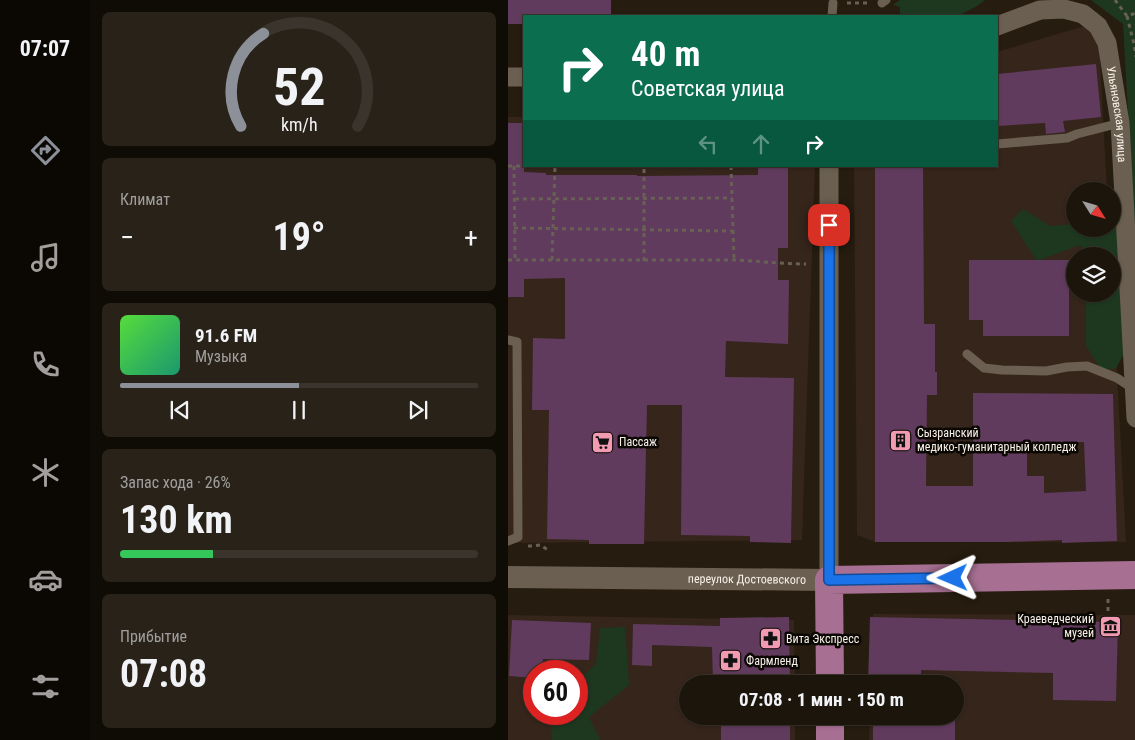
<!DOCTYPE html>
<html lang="ru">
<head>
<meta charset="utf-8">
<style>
	body { margin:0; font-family:"Roboto Condensed",sans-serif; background:#292219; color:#f1f3f6; height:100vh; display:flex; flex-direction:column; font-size:19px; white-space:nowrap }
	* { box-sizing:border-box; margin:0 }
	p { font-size:16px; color:#a09f9d }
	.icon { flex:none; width:28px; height:28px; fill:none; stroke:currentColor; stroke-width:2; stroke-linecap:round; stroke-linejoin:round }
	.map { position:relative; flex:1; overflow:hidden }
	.side { display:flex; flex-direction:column; gap:12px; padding:12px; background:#0f0c06; width:418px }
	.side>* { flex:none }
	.guide { position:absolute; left:15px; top:15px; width:475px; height:152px; border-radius:0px; box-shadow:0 1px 4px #0004,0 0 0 1px #3a342c; background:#0b6e4f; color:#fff; overflow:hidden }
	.needle { width:32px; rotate:127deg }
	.fabs { position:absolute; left:558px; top:182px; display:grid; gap:10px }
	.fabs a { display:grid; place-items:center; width:55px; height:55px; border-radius:50%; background:#1c150b; box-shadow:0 1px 4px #0004,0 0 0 1px #3a342c; font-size:25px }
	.speed { position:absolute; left:15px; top:660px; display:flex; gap:10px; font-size:25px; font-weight:700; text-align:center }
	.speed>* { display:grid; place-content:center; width:65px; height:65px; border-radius:50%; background:#1c150b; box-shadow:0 1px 4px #0004,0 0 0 1px #3a342c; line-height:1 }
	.speed .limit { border:8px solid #d22; background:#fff; color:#111 }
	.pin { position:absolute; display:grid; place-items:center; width:42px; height:42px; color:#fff; margin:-21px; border-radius:10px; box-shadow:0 2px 8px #0006 }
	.me { position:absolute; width:55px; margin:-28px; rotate:269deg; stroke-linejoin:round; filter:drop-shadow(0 0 4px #0008) }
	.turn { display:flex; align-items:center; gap:18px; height:105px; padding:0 25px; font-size:22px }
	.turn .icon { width:65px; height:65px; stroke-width:2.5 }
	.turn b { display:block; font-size:35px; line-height:42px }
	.lanes { display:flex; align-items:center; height:48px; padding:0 25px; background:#0003; justify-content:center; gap:25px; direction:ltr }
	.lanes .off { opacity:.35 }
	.big { font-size:38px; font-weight:700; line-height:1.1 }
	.side .tile { flex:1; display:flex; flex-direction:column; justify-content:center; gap:8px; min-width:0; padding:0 18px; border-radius:8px; background:#292219 }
	.side .dial { align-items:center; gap:0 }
	.dial svg { height:130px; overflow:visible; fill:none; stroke:#3a342c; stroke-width:7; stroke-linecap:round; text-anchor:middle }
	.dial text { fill:#f1f3f6; stroke:none }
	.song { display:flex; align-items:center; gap:15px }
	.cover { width:60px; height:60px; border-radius:8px; background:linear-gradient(135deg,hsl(110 70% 55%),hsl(160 70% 35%)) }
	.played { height:5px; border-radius:2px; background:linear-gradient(90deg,#8c9099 50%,#3a342c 50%) }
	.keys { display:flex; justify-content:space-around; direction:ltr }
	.heat { display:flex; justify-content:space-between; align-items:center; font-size:28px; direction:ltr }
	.charge { height:8px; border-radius:4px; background:linear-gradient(90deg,#34c759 26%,#3a342c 0) }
	.trip { position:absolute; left:171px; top:675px; width:285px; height:50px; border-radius:25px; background:#1c150b; box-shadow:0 1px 4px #0004,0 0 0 1px #3a342c; font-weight:700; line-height:50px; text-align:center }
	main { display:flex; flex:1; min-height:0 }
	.dock { display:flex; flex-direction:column; width:90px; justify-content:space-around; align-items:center; background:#0b0804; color:#a09f9d }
	.dock .icon { width:35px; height:35px }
	.dock .active { color:#8c9099 }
	.dock b { font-size:22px; color:#f1f3f6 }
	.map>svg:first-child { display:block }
	.commercial { fill:#35251b; fill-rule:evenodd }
	.green { fill:#1e3820 }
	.building { fill:#603b5d; fill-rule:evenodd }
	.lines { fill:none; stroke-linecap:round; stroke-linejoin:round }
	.path { stroke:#696055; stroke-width:3; stroke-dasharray:4 4; stroke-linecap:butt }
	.service { stroke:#6a5f50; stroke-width:9 }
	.minor { stroke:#6a5f50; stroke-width:19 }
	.tertiary { stroke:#6a5f50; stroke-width:22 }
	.primary { stroke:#a77093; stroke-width:28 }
	.route-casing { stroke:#114b97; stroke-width:12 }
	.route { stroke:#1a73e8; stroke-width:9 }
	.labels { text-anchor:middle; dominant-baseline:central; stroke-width:5; stroke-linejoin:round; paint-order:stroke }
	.street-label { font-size:12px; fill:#f8f1e9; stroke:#0b0804 }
	.poi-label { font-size:12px; fill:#f8f1e9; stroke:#0b0804; text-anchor:start }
</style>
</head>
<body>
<main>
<nav class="dock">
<b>07:07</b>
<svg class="icon active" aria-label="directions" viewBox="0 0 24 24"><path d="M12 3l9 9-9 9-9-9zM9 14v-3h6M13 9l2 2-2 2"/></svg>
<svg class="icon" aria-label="music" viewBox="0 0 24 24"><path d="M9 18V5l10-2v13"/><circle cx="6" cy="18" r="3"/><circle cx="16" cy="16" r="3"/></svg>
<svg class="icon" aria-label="phone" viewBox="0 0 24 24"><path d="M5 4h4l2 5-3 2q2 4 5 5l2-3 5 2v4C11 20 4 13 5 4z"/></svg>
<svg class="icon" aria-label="climate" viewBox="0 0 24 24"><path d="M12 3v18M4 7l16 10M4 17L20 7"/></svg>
<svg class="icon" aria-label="car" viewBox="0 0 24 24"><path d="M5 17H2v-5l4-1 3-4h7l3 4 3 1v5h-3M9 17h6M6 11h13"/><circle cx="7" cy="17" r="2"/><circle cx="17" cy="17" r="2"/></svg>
<svg class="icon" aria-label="filters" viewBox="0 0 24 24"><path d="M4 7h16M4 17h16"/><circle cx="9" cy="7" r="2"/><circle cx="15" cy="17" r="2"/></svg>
</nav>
<section class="side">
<div class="tile dial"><svg viewBox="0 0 100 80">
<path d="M14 69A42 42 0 1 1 86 69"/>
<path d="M14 69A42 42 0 0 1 28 12" stroke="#8c9099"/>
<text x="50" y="56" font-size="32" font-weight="700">52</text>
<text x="50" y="72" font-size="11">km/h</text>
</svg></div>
<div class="tile"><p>Климат</p>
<div class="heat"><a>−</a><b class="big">19°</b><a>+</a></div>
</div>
<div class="tile">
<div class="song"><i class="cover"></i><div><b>91.6 FM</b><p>Музыка</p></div></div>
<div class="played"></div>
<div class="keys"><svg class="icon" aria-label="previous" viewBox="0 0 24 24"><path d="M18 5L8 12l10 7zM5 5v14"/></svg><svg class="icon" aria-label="pause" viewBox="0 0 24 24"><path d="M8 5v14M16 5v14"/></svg><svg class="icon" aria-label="next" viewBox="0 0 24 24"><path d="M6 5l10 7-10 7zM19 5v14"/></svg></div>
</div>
<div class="tile"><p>Запас хода · 26%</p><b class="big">130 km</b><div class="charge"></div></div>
<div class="tile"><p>Прибытие</p><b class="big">07:08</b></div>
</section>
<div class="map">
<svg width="628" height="740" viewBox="0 0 628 740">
	<rect width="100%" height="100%" fill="#261c0f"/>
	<g class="commercial">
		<path d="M590 22 599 191H566V229L603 256H566V294H604V277L618 542H367L349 535 346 166H489V52Z"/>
		<path d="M0 117H16V166H307L294 540 0 543Z"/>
		<path d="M365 614 627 615V740H361L362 716H448V684H363Z"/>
		<path d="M0 615 286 620 287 684H180V716H287V740H0ZM26 671H69V714H26Z"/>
	</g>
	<g class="green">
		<path d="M392 0H477L469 6 450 16H392V7L385 5Z"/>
		<path d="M583 0H627V234L615 24Z"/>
		<path d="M515 209 542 226 566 224V229H604V220L616 219 618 350 608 368 594 371 578 346V294H604V256H577L572 245 529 261 503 221Z"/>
		<path d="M117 627 121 685 81 717 92 740H44L42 714H69V682L88 664 92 628Z"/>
	</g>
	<g class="building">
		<path d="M0 0H103V16H16V24H0Z"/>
		<path d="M588 64 593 117 555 121 557 132 538 134 537 123 489 126V74Z"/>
		<path d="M0 123H16V172L38 173V175H129V176L250 175V166H280V248H270V280H281L280 344 218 341 217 377 286 378 283 543 242 542V536L173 535 174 405H139L136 544H81V540L39 539 41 410H24L25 338 57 339V278L16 279V297H0Z"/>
		<path d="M367 166H415L416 324H427V372H429V395H419L418 486H465V393L605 394 609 541 554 543V540L499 542H367ZM576 442 578 491 536 493V476H519V444Z"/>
		<path d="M461 260H561V336H475V320H461Z"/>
		<path d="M281 617 282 684H205L204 647 144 645V666L124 665 125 624 212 626V618Z"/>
		<path d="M362 617 610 622 608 701 545 700V673L413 670V684H360Z"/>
		<path d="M4 620 83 623 81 660 35 659 34 671H26V678L1 676Z"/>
		<rect x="213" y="716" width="69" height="24"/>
		<rect x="365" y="716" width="82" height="24"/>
	</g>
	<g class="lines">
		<g class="path">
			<path d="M607 0 619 16 628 13"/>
			<path d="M339 3H360"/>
			<path d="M619 16 626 44 628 57"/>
			<path d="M0 166H16"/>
			<path d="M6 166 7 260"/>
			<path d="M223 166 226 260"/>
			<path d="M7 199 224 198"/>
			<path d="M6 228 225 231"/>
			<path d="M0 260H226C250 261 274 264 298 264"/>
			<path d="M44 260 47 166"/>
			<path d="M136 261V166"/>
			<path d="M20 546H24L32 545 40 550"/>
			<path d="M600 611V599"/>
		</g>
		<g class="service">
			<path d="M374 3 378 0"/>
			<path d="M324 16 325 3"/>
			<path d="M489 144 559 138 569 134 612 123"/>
			<path d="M0 340 9 342 10 537 0 541"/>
			<path d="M459 354 476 368 494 370 538 371 559 367 579 366 609 378 627 390"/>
		</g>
		<g class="minor">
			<path id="s1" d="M489 26 532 10 556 9 575 14 590 26 599 43 612 123 628 418"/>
			<path d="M0 77H16"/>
			<path d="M321 580V166"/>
		</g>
		<path class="tertiary" id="s2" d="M0 577 321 580"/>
		<g class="primary">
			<path d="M322 684 321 580 628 575"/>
			<path d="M322 740V716"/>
		</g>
	</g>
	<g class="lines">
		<defs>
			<path id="route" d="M321 225V580L445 578"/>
		</defs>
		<use href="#route" class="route-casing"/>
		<use href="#route" class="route"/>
	</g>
	<defs>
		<symbol id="building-square" viewBox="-11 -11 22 22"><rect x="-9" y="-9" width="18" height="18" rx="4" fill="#f19ab1" stroke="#0b0804"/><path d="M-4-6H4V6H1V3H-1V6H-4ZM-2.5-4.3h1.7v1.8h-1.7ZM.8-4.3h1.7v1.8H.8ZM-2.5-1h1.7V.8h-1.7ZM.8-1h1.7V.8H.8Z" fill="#111"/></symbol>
		<symbol id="supermarket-square" viewBox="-11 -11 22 22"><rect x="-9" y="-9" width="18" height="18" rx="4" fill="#f19ab1" stroke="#0b0804"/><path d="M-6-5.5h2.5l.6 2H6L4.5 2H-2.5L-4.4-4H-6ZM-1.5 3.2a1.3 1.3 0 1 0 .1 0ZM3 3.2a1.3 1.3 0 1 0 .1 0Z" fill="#111"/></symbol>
		<symbol id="museum-square" viewBox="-11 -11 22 22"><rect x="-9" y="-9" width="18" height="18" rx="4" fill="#f19ab1" stroke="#0b0804"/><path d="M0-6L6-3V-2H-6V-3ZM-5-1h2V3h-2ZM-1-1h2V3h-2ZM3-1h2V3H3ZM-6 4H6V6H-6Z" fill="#111"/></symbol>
		<symbol id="pharmacy-square" viewBox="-11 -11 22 22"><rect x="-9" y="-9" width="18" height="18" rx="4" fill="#f19ab1" stroke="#0b0804"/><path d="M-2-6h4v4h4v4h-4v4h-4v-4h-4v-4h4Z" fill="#111"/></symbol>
	</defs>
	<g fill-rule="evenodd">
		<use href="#building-square" x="380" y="428" width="25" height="25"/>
		<use href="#supermarket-square" x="82" y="430" width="25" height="25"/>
		<use href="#museum-square" x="590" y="614" width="25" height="25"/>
		<use href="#pharmacy-square" x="250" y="626" width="25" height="25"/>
		<use href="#pharmacy-square" x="210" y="648" width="25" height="25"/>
	</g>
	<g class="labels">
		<g class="street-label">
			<text stroke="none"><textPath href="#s1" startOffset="200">Ульяновская улица</textPath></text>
			<text stroke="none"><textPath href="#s2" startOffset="239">переулок Достоевского</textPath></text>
		</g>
		<g class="poi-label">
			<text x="409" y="433">Сызранский<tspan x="409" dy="14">медико-гуманитарный колледж</tspan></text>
			<text x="111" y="442">Пассаж</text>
			<text x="586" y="619" text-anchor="end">Краеведческий<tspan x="586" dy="14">музей</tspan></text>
			<text x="278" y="639">Вита Экспресс</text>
			<text x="238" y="661">Фармленд</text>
		</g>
	</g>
</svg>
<div class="fabs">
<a><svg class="needle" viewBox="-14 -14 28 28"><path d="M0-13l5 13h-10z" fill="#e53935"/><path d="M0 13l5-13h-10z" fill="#a09f9d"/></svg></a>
<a><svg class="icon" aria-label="layers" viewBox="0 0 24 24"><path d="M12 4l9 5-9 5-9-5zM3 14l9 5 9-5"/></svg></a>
</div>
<div class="speed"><div class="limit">60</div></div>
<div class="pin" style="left:321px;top:225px;background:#d93025"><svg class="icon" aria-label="arrive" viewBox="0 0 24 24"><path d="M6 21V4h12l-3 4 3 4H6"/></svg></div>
<svg class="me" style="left:445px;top:578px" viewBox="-20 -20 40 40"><path d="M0-17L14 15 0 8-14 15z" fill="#1a73e8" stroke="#fff" stroke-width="4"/></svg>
<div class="trip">07:08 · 1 мин · 150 m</div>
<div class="guide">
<div class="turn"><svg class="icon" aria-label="right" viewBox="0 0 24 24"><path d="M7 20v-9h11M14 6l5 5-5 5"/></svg><div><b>40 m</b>Советская улица</div></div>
<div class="lanes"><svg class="icon off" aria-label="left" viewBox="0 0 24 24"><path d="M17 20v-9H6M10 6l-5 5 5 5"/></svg><svg class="icon off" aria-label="ahead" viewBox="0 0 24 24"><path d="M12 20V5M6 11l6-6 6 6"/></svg><svg class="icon" aria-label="right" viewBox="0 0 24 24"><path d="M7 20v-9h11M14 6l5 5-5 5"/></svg></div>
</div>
</div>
</main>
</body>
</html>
